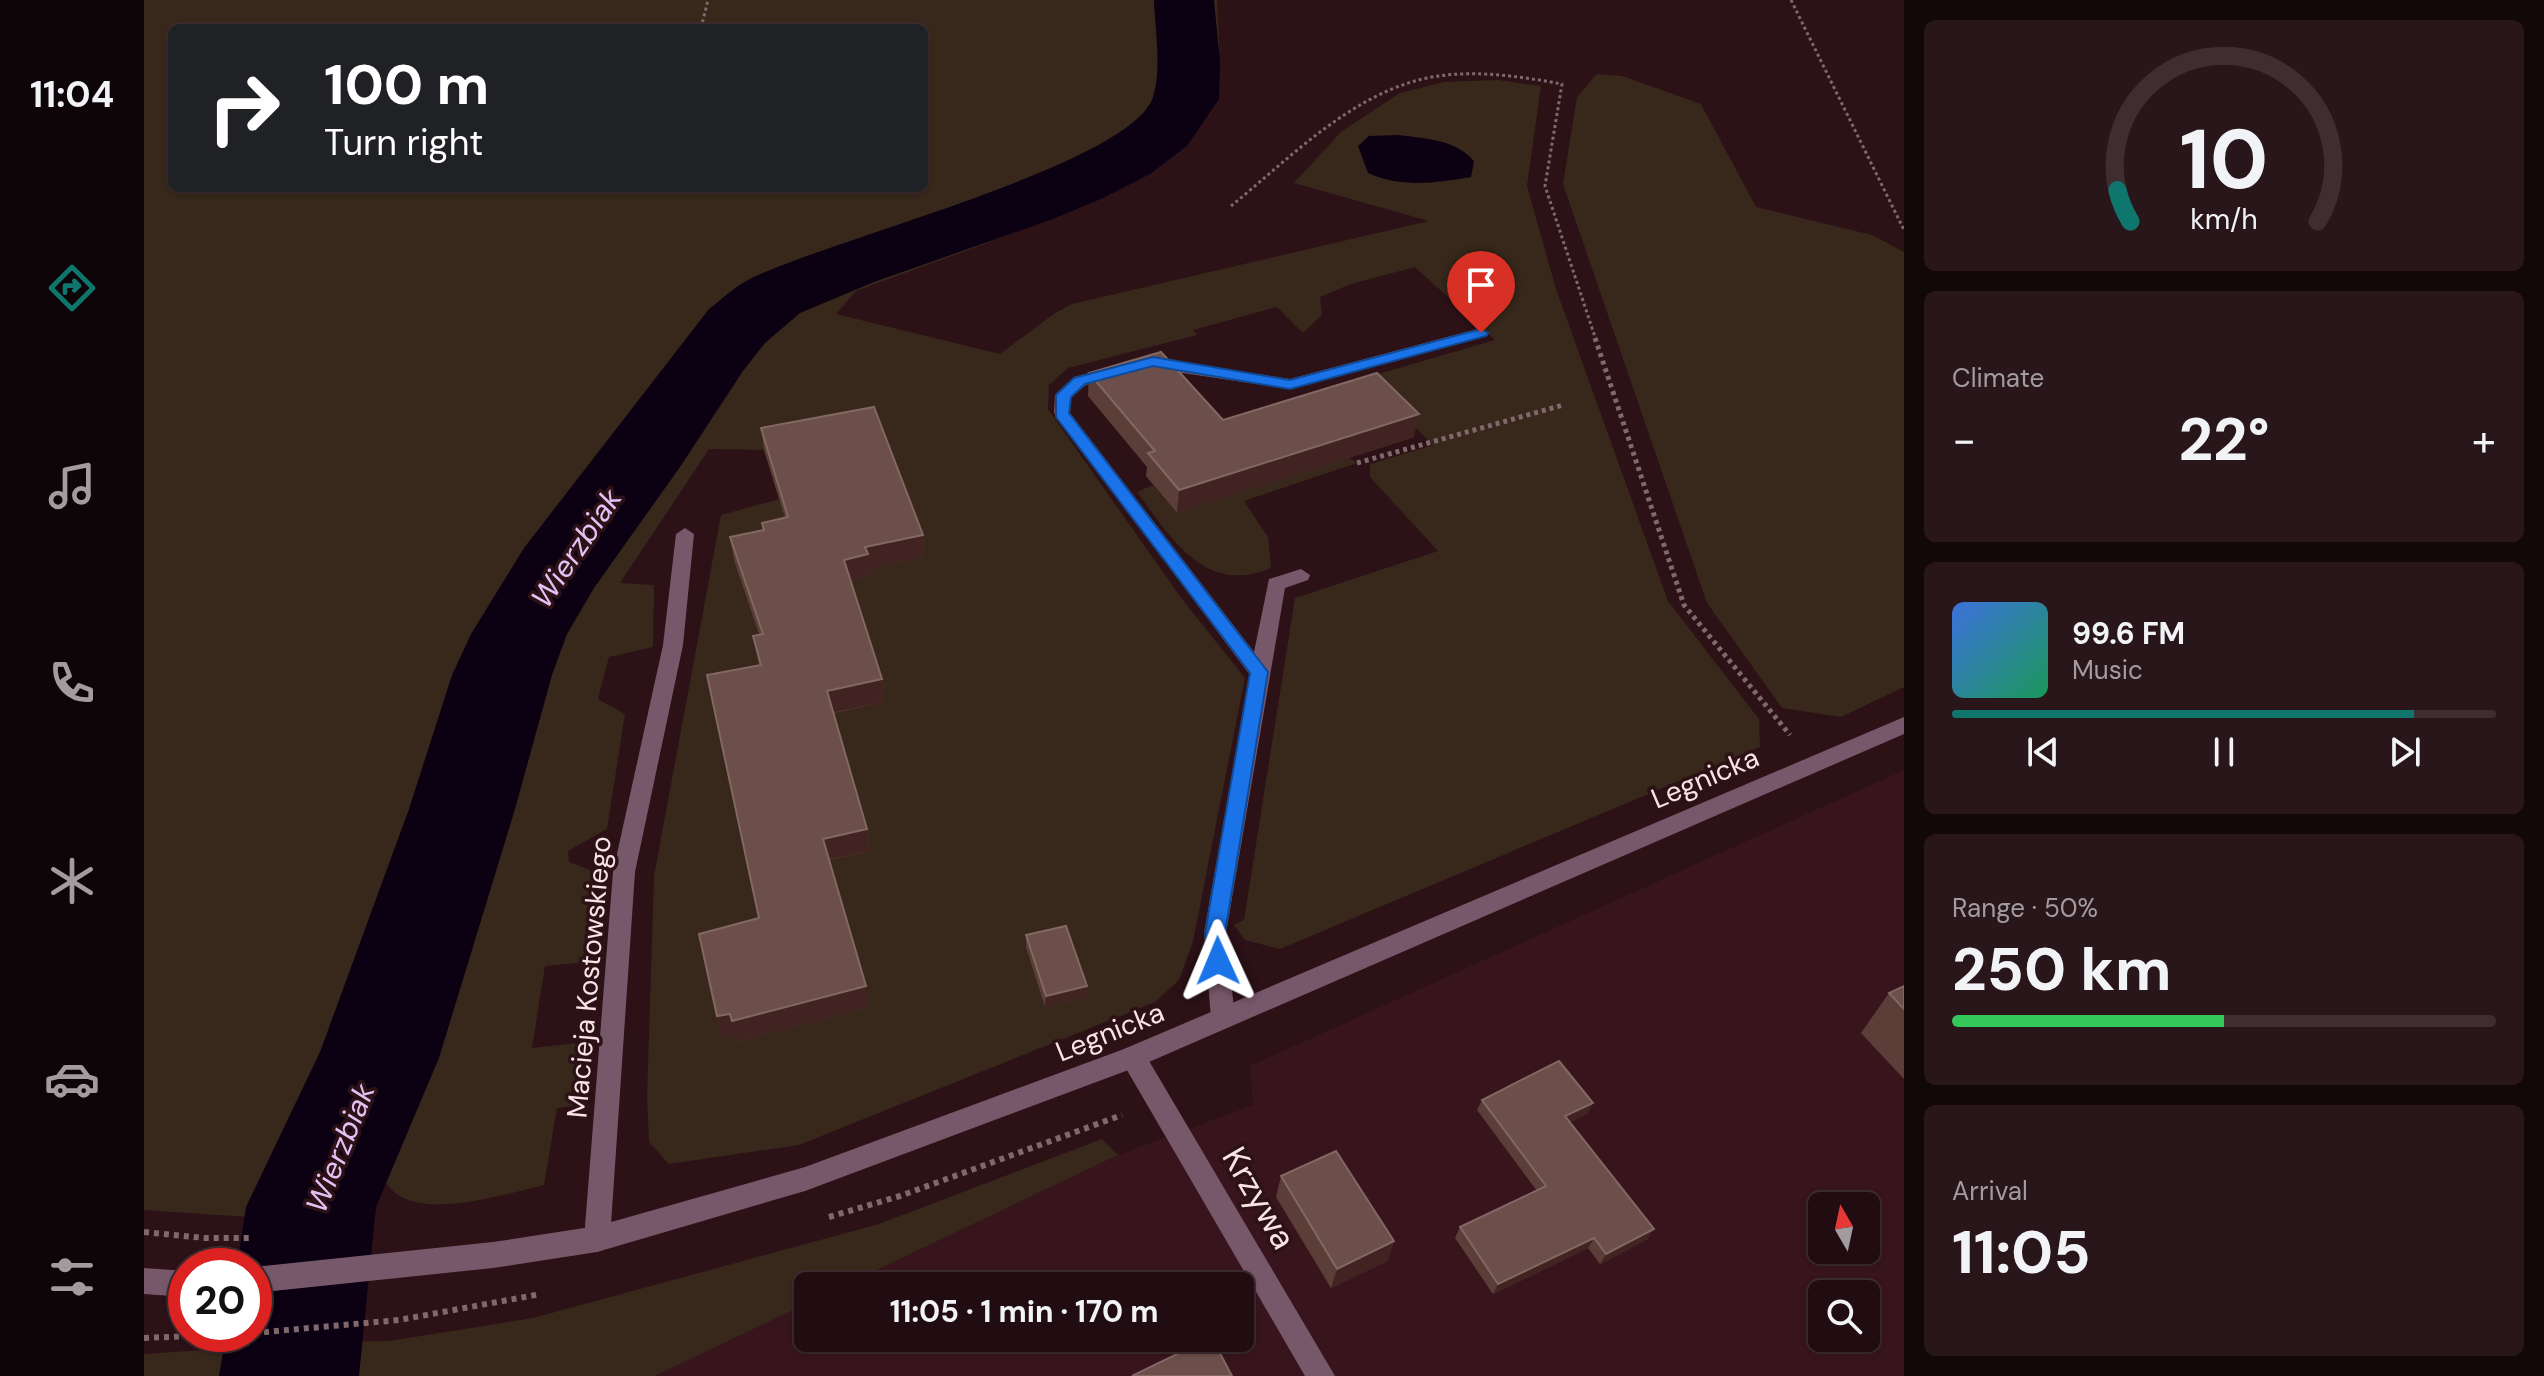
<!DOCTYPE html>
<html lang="en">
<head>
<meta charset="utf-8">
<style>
	body { margin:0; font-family:"DM Sans",sans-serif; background:#29161a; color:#f1f3f6; height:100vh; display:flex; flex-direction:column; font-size:30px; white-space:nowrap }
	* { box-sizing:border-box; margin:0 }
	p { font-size:26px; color:#a29c9f }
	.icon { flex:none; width:44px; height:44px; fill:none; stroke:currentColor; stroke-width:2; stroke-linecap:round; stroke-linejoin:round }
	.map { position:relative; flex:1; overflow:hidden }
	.sheet { display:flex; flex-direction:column; gap:20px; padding:20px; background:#120709; width:640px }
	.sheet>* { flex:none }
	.top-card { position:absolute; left:24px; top:24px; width:760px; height:168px; border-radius:12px; box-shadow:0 2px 6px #0004,0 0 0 2px #3e2d31; background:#202124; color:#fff; overflow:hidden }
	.needle { width:52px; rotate:351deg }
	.buttons { position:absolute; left:1664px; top:1192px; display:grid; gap:16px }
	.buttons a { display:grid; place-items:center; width:72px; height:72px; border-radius:12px; background:#210d11; box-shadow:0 2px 6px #0004,0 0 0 2px #3e2d31; font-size:40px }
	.speed { position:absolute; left:24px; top:1248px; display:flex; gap:16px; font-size:40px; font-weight:700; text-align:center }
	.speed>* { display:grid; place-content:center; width:104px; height:104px; border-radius:50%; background:#210d11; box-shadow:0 2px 6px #0004,0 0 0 2px #3e2d31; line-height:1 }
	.speed .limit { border:12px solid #d22; background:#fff; color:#111 }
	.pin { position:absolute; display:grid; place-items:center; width:68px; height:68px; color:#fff; margin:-82px -34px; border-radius:50% 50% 50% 0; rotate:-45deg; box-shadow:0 0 8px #0007 }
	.pin .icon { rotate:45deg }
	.me { position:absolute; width:88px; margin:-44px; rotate:359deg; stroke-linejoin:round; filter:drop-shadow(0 0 6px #0008) }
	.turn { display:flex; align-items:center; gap:28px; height:168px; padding:0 24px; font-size:36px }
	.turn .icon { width:104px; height:104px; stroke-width:2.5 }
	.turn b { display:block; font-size:56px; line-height:68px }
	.big { font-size:60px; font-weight:700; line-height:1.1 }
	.sheet .card { flex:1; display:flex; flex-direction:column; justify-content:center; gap:12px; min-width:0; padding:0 28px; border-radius:12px; background:#29161a }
	.sheet .dial { align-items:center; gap:0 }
	.dial svg { height:208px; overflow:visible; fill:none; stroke:#3e2d31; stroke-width:7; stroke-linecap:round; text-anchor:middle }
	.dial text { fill:#f1f3f6; stroke:none }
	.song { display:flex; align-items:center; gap:24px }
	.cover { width:96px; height:96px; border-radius:12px; background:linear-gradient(135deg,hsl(220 70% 55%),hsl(150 70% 35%)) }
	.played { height:8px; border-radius:4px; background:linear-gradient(90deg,#0f766e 85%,#3e2d31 85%) }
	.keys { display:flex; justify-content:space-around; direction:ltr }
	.heat { display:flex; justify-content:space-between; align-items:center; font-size:44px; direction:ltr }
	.charge { height:12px; border-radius:6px; background:linear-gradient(90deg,#34c759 50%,#3e2d31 0) }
	.trip { position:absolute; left:650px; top:1272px; width:460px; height:80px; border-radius:12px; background:#210d11; box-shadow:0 2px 6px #0004,0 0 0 2px #3e2d31; font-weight:700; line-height:80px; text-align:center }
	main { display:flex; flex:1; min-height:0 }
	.dock { display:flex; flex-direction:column; width:144px; justify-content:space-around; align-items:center; background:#0d0507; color:#a29c9f }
	.dock .icon { width:56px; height:56px }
	.dock .current { color:#0f766e }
	.dock b { font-size:36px; color:#f1f3f6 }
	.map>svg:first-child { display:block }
	.built { fill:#38151d; fill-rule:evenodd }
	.green { fill:#37281b; fill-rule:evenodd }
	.water { fill:#0c0112 }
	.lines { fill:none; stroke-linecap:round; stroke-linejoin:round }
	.river { fill:#0c0112; fill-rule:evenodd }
	.path-far2 { stroke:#80686c; stroke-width:3; stroke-dasharray:3 3; stroke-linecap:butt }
	.path-far1 { stroke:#80686c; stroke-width:5; stroke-dasharray:4 4; stroke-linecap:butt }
	.path { stroke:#80686c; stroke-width:6; stroke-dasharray:5 5; stroke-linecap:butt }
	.service { fill:#77586b; fill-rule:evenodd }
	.minor { fill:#77586b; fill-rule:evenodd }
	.tertiary { fill:#77586b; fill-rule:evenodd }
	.wall { fill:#5b3e37 }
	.shaded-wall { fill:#412422 }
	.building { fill:#6c4f4a; stroke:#826762; stroke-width:2 }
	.route { fill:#1a73e8; stroke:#114b97; stroke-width:2 }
	.labels { text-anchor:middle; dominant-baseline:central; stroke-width:7; stroke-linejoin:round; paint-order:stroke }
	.street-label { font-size:28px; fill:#f8e4e6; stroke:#2c1117 }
	.water-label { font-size:30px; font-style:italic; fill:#e4c1f4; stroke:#2c1117 }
	.near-street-label { font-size:34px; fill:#f8e4e6; stroke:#2c1117 }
</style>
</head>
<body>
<main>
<nav class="dock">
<b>11:04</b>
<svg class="icon current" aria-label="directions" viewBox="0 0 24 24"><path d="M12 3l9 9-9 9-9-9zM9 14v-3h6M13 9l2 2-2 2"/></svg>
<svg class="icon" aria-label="music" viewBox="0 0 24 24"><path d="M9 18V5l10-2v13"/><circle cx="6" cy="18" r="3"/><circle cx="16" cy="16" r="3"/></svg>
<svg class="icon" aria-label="phone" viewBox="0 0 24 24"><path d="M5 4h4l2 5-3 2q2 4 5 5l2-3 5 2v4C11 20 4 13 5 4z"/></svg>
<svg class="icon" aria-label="climate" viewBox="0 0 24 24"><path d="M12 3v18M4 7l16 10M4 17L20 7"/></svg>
<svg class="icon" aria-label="car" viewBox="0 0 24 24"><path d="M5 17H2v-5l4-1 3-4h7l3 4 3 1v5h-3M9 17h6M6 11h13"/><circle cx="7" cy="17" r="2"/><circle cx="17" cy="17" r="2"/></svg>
<svg class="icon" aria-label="filters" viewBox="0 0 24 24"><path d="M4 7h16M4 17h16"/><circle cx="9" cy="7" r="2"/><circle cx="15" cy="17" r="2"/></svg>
</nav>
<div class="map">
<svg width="1760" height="1376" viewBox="0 0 1760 1376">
	<rect width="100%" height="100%" fill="#2c1117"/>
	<path class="built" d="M1760 770V1376H511L664 1303V1338H1096V1286H699L974 1155 1109 1105 1106 1066ZM1678 1206H1722V1250H1678ZM1678 1294H1722V1338H1678Z"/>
	<g class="green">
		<path d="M0 0H1029L1032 90 1022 114 1003 131 981 149 933 174 701 258 650 279 589 310 372 588 323 703 179 1178 119 1218 0 1210ZM28 28H780V188H28Z"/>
		<path d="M1050 0H1073C1075 39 1081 98 1053 130 1046 139 1033 145 1023 152 932 218 817 251 712 291L692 314 856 354 911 313 928 304 1285 221 1150 183 1198 131 1256 93 1300 82 1354 80 1397 86 1383 186 1412 289 1524 601 1615 719 1616 747 1136 949 1101 940 1090 925 1100 920 1151 598 1294 551 1226 477V464L1289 445 1226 383 1234 374 1351 340 1271 267 1207 284 1176 297 1178 315 1159 333 1133 307 1049 330 1053 335 924 368 905 385 904 409 1038 599 1101 678 1049 941 1035 980 1011 1002 655 1145 525 1164 505 1142 503 1099 510 876 577 515 635 499 620 450 565 449 476 583 510 585 509 647 465 657 454 699 481 714 463 829 424 851 425 862 454 873 442 962 401 966 388 1048 435 1043 429 1106 413 1108 400 1185C362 1194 275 1222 246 1188 241 1183 237 1174 233 1167L397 618 635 304 664 289C747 260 999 187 1044 119 1063 91 1053 33 1050 0Z"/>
		<path d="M1453 74 1478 76 1557 104 1612 207 1728 235 1760 252V687L1697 717 1638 708 1563 603 1419 184 1433 97Z"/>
		<path d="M1205 458 1213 463 1100 501 1124 537 1127 568C1061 596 1027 538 993 492L1009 485 1033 513Z"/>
		<path d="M958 1139 974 1155 699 1286H664V1303L511 1376H0V1354L179 1342 245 1341 389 1318 735 1224Z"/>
	</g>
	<path class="water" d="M1255 135C1282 139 1311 139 1330 161L1327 177C1292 183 1257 188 1224 173L1214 146 1225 136Z"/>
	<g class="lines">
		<path class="river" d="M1010 0H1070L1076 62 1075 99 1043 146 1006 174 959 198 909 219 730 282 656 313 621 343 599 371 536 467 450 588 423 634 408 675 371 809 295 1058 232 1207 215 1376H75L82 1334H110V1266H93L102 1207 176 1052 265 809 308 675 327 634 380 548 565 309C577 300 590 287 604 280 676 242 988 165 1009 97 1018 68 1011 30 1010 0Z"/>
		<g class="path-far2">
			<path d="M1647 0 1760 230"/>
			<path d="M557 28 564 0"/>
			<path d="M1087 206C1145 159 1207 94 1283 78 1327 69 1374 76 1418 84L1401 186 1452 340"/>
		</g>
		<g class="path-far1">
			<path d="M1451 338 1540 605 1646 735"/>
			<path d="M1213 463 1419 405"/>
		</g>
		<g class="path">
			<path d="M685 1217 756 1196 978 1115"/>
			<path d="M0 1232 61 1238H106"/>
			<path d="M110 1333 255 1320 397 1294"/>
			<path d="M0 1338 92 1334"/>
		</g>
		<g class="service">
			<path d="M1337 328 1345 333 1343 336 1146 389 1005 368 997 363 1005 358 1146 379Z"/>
			<path d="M970 367 976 369V375L942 385 927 397 926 413 1110 652 1125 579 1157 569 1166 575 1164 580 1141 588 1082 933 1091 1018 1087 1025 1079 1028 1071 1025 1067 1018 1060 933 1106 675 910 413 911 395 930 377Z"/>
		</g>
		<g class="minor">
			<path d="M541 528 550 534 539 645 491 872 466 1239 462 1248 453 1252 444 1248 440 1239 469 872 519 645 532 534Z"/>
			<path d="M989 1046 998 1049 1191 1376H1161L980 1065 977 1057 980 1049Z"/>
		</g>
		<g class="tertiary">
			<path d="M1760 717V734L998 1065 661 1191 453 1252 349 1268 110 1293V1267L349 1242 453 1226 661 1167 980 1049Z"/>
			<path d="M0 1268 42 1271V1297L0 1294Z"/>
		</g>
	</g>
	<g class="wall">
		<path d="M945 373 1079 420 1270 437 1033 513 1002 476 1003 467 944 396Z"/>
		<path d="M617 428 779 535 780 557 725 569 726 577 707 581 738 679 740 702 690 713 723 829 726 851 685 860 725 1007 593 1042 591 1035 578 1037 573 1016 615 918V665L609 636 615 634 590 560 586 537 619 530 618 523 641 518 620 450Z"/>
		<path d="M882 935 943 997 901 1007 882 947Z"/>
		<path d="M1760 986V1079L1717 1033 1745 993Z"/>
		<path d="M1338 1100 1449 1103 1443 1114 1426 1122 1504 1239 1456 1264 1444 1248 1349 1294 1311 1238 1316 1227 1393 1191 1333 1110Z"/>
		<path d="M1137 1176 1250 1241 1243 1261 1187 1288 1132 1197Z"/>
	</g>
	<g class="shaded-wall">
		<path d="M1275 414 1270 437 1033 513 1035 490Z"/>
		<path d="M779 535 780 557 725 569 726 577 702 582 700 560 721 547Z"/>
		<path d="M738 679 740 702 686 713 683 691Z"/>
		<path d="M723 829 726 851 682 860 679 839Z"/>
		<path d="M722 986 725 1007 593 1042 591 1035 578 1037 573 1016Z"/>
		<path d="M943 986V997L901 1007 902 996Z"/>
		<path d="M1449 1103 1443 1114 1416 1127 1421 1116Z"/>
		<path d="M1510 1229 1504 1239 1456 1264 1462 1254Z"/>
		<path d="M1450 1238 1444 1248 1349 1294 1354 1284Z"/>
		<path d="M1250 1241 1243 1261 1187 1288 1193 1269Z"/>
	</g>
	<g class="building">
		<path d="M1017 352 1079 420 1233 373 1275 414 1035 490 1004 453 1011 451 945 373Z"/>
		<path d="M730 407 779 535 721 547 724 554 700 560 738 679 683 691 723 829 679 839 722 986 588 1021 586 1014 573 1016 555 934 615 918 563 675 617 665 609 636 619 634 586 537 620 530 618 523 644 517 617 428Z"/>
		<path d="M922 926 943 986 902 996 882 935Z"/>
		<path d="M1760 986V1009L1745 993Z"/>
		<path d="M1415 1061 1449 1103 1421 1116 1510 1229 1462 1254 1450 1238 1354 1284 1316 1227 1402 1186 1338 1100Z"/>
		<path d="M1192 1151 1250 1241 1193 1269 1137 1176Z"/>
		<path d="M1066 1338H1068L1088 1376H988Z"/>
	</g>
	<path class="route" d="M1337 329 1344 333 1342 336 1146 389 1009 366 941 384 927 397 925 413 1124 672 1081 933 1084 961 1081 967 1074 970 1066 967 1061 933 1106 673 912 417V395L930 378 1009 357 1146 380Z"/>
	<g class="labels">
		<g class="street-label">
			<text transform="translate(1561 778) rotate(-23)">Legnicka</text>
			<text transform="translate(445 977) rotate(-85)">Macieja Kostowskiego</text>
			<text transform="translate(966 1032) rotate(-22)">Legnicka</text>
		</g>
		<g class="water-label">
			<text transform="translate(432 548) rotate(-56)">Wierzbiak</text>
			<text transform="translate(196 1148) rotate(-68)">Wierzbiak</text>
		</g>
		<g class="near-street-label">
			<text transform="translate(1115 1198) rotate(60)">Krzywa</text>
		</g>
	</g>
</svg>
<div class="buttons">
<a><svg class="needle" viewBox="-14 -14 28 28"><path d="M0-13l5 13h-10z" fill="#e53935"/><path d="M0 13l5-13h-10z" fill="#a29c9f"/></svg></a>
<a><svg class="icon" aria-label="search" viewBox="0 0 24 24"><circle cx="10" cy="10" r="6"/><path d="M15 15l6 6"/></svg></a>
</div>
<div class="speed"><div class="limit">20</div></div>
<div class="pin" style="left:1337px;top:333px;background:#d93025"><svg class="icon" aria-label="arrive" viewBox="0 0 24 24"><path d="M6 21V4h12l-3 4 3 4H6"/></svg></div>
<svg class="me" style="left:1074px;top:961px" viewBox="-20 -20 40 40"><path d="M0-17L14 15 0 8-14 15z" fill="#1a73e8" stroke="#fff" stroke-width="4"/></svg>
<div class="trip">11:05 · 1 min · 170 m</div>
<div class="top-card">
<div class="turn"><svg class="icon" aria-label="right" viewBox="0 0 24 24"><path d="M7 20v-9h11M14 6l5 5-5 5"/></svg><div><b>100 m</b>Turn right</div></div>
</div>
</div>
<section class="sheet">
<div class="card dial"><svg viewBox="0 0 100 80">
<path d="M14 69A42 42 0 1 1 86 69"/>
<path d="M14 69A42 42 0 0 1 9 57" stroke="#0f766e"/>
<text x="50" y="56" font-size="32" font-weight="700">10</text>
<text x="50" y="72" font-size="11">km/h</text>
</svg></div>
<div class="card"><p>Climate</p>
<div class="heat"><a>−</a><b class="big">22°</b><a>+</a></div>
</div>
<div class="card">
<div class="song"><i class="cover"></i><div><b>99.6 FM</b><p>Music</p></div></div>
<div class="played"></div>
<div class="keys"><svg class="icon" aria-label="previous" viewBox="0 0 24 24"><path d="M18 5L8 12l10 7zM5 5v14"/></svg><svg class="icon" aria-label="pause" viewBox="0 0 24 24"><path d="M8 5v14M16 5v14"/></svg><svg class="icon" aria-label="next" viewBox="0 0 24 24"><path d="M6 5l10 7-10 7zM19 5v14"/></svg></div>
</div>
<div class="card"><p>Range · 50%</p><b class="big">250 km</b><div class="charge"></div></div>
<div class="card"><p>Arrival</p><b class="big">11:05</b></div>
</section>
</main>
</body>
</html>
